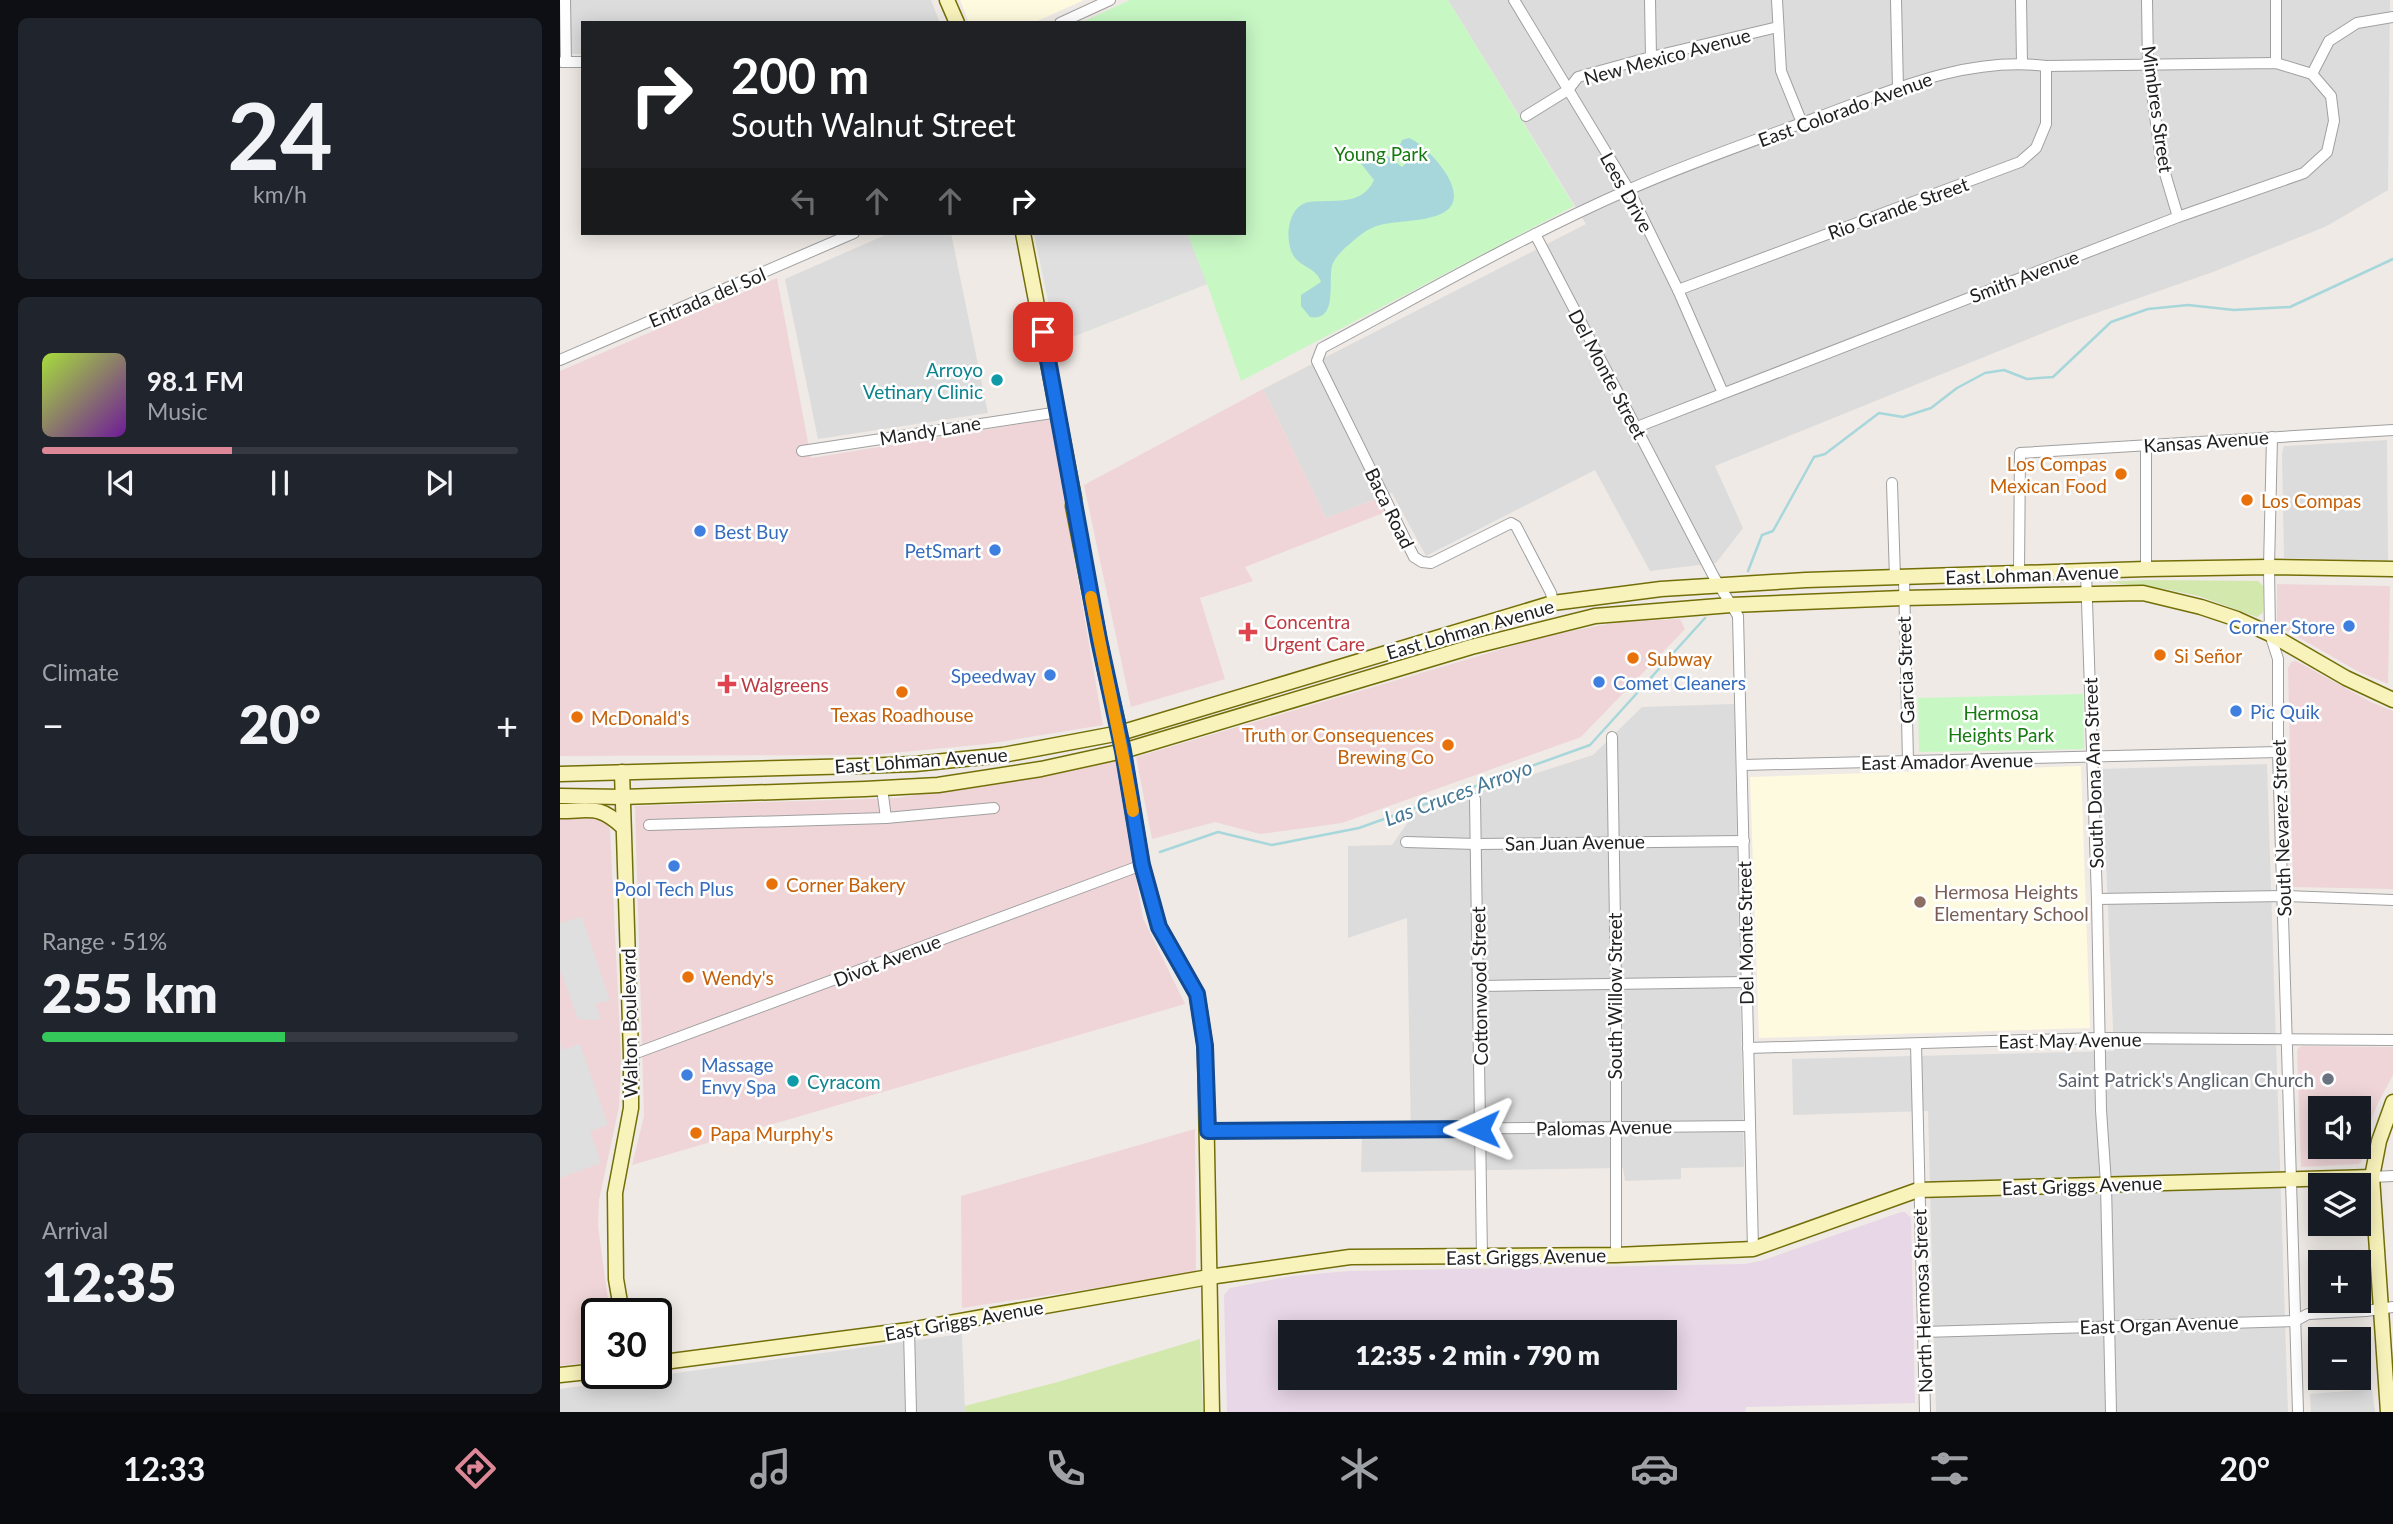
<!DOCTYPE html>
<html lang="en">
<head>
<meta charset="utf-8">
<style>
	body { margin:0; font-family:Lato,sans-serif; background:#20242c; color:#f1f3f6; height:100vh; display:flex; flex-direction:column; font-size:26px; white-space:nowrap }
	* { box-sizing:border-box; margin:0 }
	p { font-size:23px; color:#9ea1a6 }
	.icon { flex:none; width:38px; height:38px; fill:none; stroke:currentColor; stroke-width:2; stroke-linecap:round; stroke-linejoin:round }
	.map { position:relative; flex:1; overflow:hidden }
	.panel { display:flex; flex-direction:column; gap:18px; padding:18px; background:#0d0f14; width:560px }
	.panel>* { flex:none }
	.hud { position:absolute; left:21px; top:21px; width:665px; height:214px; border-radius:0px; box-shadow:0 4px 18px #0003; background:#202124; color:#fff; overflow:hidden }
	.tools { position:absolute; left:1748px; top:1096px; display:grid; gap:14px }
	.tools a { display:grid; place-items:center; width:63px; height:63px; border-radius:0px; background:#171b24; box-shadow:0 4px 18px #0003; font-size:35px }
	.speed { position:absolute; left:21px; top:1298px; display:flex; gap:14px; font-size:35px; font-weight:700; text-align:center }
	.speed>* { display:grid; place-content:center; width:91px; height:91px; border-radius:50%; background:#171b24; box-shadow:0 4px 18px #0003; line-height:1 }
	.speed .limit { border:4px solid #111; border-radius:10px; background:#fff; color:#111 }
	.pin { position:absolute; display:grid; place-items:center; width:60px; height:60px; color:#fff; margin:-30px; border-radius:14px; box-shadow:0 4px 10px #0006 }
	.me { position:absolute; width:77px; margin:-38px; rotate:269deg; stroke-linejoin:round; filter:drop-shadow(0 0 5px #0008) }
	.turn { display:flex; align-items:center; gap:24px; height:147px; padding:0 35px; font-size:32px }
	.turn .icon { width:91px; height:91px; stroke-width:2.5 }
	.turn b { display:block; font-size:49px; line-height:60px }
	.lanes { display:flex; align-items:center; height:66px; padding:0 35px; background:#0003; justify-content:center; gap:35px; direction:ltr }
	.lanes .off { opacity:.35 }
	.big { font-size:52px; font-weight:800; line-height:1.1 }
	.panel .widget { flex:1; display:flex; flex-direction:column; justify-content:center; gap:10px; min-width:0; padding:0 24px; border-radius:10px; background:#20242c }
	.panel .dial { align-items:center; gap:0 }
	.dial b { font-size:91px; line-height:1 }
	.song { display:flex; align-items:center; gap:21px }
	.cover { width:84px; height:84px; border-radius:10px; background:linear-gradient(135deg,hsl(80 70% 55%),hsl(280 70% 35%)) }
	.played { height:7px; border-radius:4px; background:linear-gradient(90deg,#de8897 40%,#363941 40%) }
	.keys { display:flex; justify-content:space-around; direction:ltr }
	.heat { display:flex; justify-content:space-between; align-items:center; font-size:38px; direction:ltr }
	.charge { height:10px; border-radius:5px; background:linear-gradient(90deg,#34c759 51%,#363941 0) }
	.trip { position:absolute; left:718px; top:1320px; width:399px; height:70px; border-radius:0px; background:#171b24; box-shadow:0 4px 18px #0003; font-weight:800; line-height:70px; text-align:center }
	.tab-bar { display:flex; height:112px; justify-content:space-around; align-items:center; background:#090b0e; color:#9ea1a6 }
	.tab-bar .icon { width:49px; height:49px }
	.tab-bar .current { color:#de8897 }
	.tab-bar b { font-size:32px; color:#f1f3f6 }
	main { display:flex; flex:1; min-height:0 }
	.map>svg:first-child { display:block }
	.residential { fill:#dddcdc }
	.commercial { fill:#efd5d8; fill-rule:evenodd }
	.industrial { fill:#e8d7e7; fill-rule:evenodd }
	.education { fill:#fefadf }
	.grass { fill:#d2e8ad }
	.park { fill:#c7f8c4 }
	.parking { fill:#dfdfdf }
	.water { fill:#a7d7db }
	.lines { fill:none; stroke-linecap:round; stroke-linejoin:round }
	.stream { stroke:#a7d7db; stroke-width:2.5 }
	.street-casing { stroke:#a0a0a0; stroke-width:12 }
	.secondary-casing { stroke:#736f08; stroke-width:17 }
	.street { stroke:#fff; stroke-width:10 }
	.secondary { stroke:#f8f2bb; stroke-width:14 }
	.route-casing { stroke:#114b97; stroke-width:18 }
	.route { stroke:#1a73e8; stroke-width:12 }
	.slow { stroke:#f59e0b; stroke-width:12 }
	.culture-dot { fill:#0f9aa8; stroke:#fff; stroke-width:2.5 }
	.food-dot { fill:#e8710a; stroke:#fff; stroke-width:2.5 }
	.shop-dot { fill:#3f7fe0; stroke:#fff; stroke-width:2.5 }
	.health-dot { fill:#e0444e; stroke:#fff; stroke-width:2.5 }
	.education-dot { fill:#8d6e63; stroke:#fff; stroke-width:2.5 }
	.worship-dot { fill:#6b7280; stroke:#fff; stroke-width:2.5 }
	.labels { text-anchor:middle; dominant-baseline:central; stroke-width:5; stroke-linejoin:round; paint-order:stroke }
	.street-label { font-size:19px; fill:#1f1f1f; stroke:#fff }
	.park-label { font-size:19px; fill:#157a0f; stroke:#fff }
	.culture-label { font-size:19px; fill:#0d838f; stroke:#fff; text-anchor:end }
	.food-label { font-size:19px; fill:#c56008; stroke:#fff; text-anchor:start }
	.shop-label { font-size:19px; fill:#366cbe; stroke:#fff; text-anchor:start }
	.health-label { font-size:19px; fill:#be3a42; stroke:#fff; text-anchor:start }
	.education-label { font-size:19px; fill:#785e54; stroke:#fff; text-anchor:start }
	.worship-label { font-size:19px; fill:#5b616d; stroke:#fff; text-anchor:end }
	.water-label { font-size:21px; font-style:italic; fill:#457895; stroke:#fff }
</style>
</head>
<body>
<main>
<section class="panel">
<div class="widget dial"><b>24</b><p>km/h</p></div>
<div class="widget">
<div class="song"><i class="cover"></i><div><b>98.1 FM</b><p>Music</p></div></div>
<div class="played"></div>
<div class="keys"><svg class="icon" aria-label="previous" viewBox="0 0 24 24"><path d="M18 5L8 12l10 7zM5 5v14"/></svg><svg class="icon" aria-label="pause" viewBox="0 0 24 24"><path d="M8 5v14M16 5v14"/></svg><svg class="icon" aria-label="next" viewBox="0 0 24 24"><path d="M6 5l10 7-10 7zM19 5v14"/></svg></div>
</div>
<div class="widget"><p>Climate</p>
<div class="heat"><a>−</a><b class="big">20°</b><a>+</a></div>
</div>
<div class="widget"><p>Range · 51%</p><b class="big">255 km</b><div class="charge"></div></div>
<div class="widget"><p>Arrival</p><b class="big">12:35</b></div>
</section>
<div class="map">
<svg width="1833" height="1412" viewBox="0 0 1833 1412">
	<rect width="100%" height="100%" fill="#efeae5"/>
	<g class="residential">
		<path d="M0 0H371L380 23H23V54H0Z"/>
		<path d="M888 0H1830L1828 190 1767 226 1653 272 1508 323 1155 466 1183 528 1156 563 1090 571 1035 470 866 556 832 493 766 518 703 389 1026 224Z"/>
		<path d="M330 233H391L428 413 258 439 225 279Z"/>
		<path d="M1827 440 1828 559 1827 561 1724 558 1722 453 1724 446Z"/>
		<path d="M1174 704 1184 1167 1121 1168V1179L1065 1181 1063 1168 801 1172 802 1137H851L847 918 788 938V846L832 845 855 812 1033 755 1082 707Z"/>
		<path d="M1707 764 1728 1412H1376L1368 1111 1233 1115 1232 1059 1554 1051 1542 769Z"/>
		<path d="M402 1334 405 1412H0V1389Z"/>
		<path d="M1812 1389 1815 1412H1751L1750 1394Z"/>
	</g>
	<g class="commercial">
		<path d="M217 278 251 458 490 419 543 725 427 744 311 755 0 756V371Z"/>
		<path d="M703 389 766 518 819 498 826 512 685 567 693 581 640 598 665 679 571 707 524 485Z"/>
		<path d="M1717 584 1830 586 1828 684 1799 672 1719 626 1717 623Z"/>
		<path d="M1120 619 1125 629 1021 737 782 823 700 834 655 822 592 839 576 757 986 636 1058 622Z"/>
		<path d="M1736 661 1811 702 1833 711V889L1733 887 1728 668 1731 662Z"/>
		<path d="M556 760 583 918 625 1004 72 1165 84 1116 75 806 338 798Z"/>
		<path d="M35 817 44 821 50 829 61 1057 59 1107 39 1200 38 1226 50 1314H37V1361L0 1366V818Z"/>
		<path d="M1743 1046 1833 1047V1075L1817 1105 1808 1129 1801 1162 1798 1164 1741 1167 1737 1051 1739 1047ZM1760 1108H1799V1146H1760Z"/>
		<path d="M635 1129 636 1273 402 1308 401 1196Z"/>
	</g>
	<path class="industrial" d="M1341 1212H1345L1351 1218 1355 1403 1186 1407 1185 1412H667L664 1295 670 1288 732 1276 789 1271 1185 1264 1204 1260ZM730 1332H1104V1377H730Z"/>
	<g class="education">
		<path d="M400 0H524L473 23H409Z"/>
		<path d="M1521 766 1530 1028 1199 1038 1190 777Z"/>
	</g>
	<g class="grass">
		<path d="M1586 580 1698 581 1703 586V612L1697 617 1639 596 1605 589 1545 582Z"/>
		<path d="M640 1339 643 1412H405V1406L498 1382Z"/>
	</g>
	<g class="park">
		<path d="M570 0H888L1014 206 681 381 647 284 497 343 474 233H684V23H520Z"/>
		<path d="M1523 694 1524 749 1359 752 1358 698Z"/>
	</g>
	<g class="parking">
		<path d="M474 233H627L647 284 497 343Z"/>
		<path d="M22 917 50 1001 35 1003 41 1020 18 1019 0 970V923Z"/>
		<path d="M0 1042 3 1050 20 1044 48 1125 30 1131 41 1163 0 1178Z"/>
	</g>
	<path class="water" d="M849 138C863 144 879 162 887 175 916 226 847 218 820 225 809 228 801 234 793 241 785 248 775 256 772 266 768 282 778 322 750 317L741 306V295L761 282C756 267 741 268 733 255 724 239 728 205 749 202 772 199 802 207 814 180L799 161 798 154 802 150C817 149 831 157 842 167L847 162 839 147 842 140Z"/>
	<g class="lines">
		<g class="stream">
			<path d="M1188 571 1202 535 1213 531 1254 457 1265 454 1319 413 1343 417 1371 408 1397 388 1425 373 1444 370 1467 379 1493 377 1551 322 1588 309 1628 305 1674 310 1730 307 1833 259"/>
			<path d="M600 852 658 832 712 845 799 828 1030 745 1145 618"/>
		</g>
		<defs>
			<g id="street">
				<path d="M5 0 6 62"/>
				<path d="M954 0 1069 190 1118 290 1163 393"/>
				<path d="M1090 0 1091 57"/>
				<path d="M1217 0 1221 71 1242 123"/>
				<path d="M1336 0 1338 88"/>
				<path d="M1461 0 1462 63"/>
				<path d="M1587 0 1588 64 1601 160 1618 217"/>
				<path d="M1716 0V63"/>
				<path d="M500 23 550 0"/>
				<path d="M2 62H23"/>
				<path d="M966 116 1008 90 1018 77 1091 57 1218 27"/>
				<path d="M975 234 1154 577 1178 616 1193 1249"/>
				<path d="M1118 290 1460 162 1476 148 1486 124V66"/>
				<path d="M0 360 294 233"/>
				<path d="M1077 427 1618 217 1744 173 1767 152 1774 121 1771 96 1752 74"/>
				<path d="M1712 437 1709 567 1710 634 1718 659V752L1738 1412"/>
				<path d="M242 451 499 412"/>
				<path d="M1332 483 1335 578"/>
				<path d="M1586 569V445"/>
				<path d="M1526 572 1537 899 1541 1110 1546 1184 1551 1412"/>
				<path d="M1459 573 1460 453 1833 430"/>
				<path d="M1344 579 1348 762"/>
				<path d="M993 603 991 593 956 526 951 523 871 563 862 562 854 557 757 361 762 348C863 294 963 236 1068 190 1129 163 1193 141 1256 118 1330 91 1406 56 1486 66L1716 63 1752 74 1769 41 1797 23 1833 17"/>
				<path d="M1052 737 1056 985V1255"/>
				<path d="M1183 765 1718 752"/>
				<path d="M915 799 922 1257"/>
				<path d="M326 818 434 808"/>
				<path d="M89 825 326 818 322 788"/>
				<path d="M846 842 917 844 1184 841"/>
				<path d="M1537 899 1724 896 1833 900"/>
				<path d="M920 986 1186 982"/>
				<path d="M1356 1044 1365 1412"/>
				<path d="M1188 1048 1539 1038 1833 1040"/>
				<path d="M71 1055 582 865"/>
				<path d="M648 1131 1188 1126"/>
				<path d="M1812 1177 1833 1176"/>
				<path d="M349 1330 351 1412"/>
				<path d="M1363 1332 1735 1321 1748 1314 1806 1311 1833 1307"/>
			</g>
			<g id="secondary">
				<path d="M387 0 397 23"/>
				<path d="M463 233 514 498 513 506 546 674 560 733 582 865 599 927 637 994 645 1046 652 1412"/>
				<path d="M62 772 71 1055V1108L55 1193 56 1279 62 1314"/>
				<path d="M0 774 299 766 355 764 443 755 560 733 993 603 1101 589 1246 580 1586 569 1709 567 1833 569"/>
				<path d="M0 796 62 797 305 789 378 785 481 769 563 751 911 647 1035 616 1171 605 1343 598 1583 593 1641 607 1677 619 1710 634 1786 678 1833 700"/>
				<path d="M0 811C31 811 38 804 63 827"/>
				<path d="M96 1363 349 1330 649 1277 790 1257 1056 1255 1193 1249 1358 1190 1812 1177"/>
				<path d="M0 1375 37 1371"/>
				<path d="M1828 1412 1812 1177 1819 1141 1833 1102"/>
			</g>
		</defs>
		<use href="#street" class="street-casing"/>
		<use href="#secondary" class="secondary-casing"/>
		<use href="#street" class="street"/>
		<use href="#secondary" class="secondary"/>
	</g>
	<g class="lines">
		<defs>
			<path id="route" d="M483 332 539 640 563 751 582 865 599 927 637 994 645 1046 648 1131 919 1129"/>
		</defs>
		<use href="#route" class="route-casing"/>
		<use href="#route" class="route"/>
		<path class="slow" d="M531 597C544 668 561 739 573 811"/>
	</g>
	<g class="culture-dot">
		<circle cx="437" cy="380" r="7"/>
		<circle cx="233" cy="1081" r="7"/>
	</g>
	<g class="food-dot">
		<circle cx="1561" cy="474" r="7"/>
		<circle cx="1687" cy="500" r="7"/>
		<circle cx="1600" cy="655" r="7"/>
		<circle cx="1073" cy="658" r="7"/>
		<circle cx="342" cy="692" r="7"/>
		<circle cx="17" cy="717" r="7"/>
		<circle cx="888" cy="745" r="7"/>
		<circle cx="212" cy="884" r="7"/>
		<circle cx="128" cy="977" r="7"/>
		<circle cx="136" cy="1133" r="7"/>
	</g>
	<g class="shop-dot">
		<circle cx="140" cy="531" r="7"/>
		<circle cx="435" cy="550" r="7"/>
		<circle cx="1789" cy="626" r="7"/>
		<circle cx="490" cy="675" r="7"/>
		<circle cx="1039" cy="682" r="7"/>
		<circle cx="1676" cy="711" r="7"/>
		<circle cx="114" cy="866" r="7"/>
		<circle cx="127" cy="1075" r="7"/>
	</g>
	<g class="health-dot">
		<path d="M684.5 621.5h7v7h7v7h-7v7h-7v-7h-7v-7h7z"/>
		<path d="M163.5 673.5h7v7h7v7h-7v7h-7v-7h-7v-7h7z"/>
	</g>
	<circle class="education-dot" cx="1360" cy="902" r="7"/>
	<circle class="worship-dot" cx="1768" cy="1079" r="7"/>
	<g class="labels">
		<g class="street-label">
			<text transform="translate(1107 56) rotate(-15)">New Mexico Avenue</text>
			<text transform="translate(1285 109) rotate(-20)">East Colorado Avenue</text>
			<text transform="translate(1598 109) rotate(82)">Mimbres Street</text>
			<text transform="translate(1067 192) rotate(61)">Lees Drive</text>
			<text transform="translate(1338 208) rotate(-20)">Rio Grande Street</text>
			<text transform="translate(1464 276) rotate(-21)">Smith Avenue</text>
			<text transform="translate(147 297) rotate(-23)">Entrada del Sol</text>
			<text transform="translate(1048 374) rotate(62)">Del Monte Street</text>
			<text transform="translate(370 430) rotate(-9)">Mandy Lane</text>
			<text transform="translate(1646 441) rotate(-4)">Kansas Avenue</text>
			<text transform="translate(830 508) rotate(64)">Baca Road</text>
			<text transform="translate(1472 574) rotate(-2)">East Lohman Avenue</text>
			<text transform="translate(910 629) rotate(-16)">East Lohman Avenue</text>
			<text transform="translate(1345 670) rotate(-92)">Garcia Street</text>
			<text transform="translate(361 760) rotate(-4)">East Lohman Avenue</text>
			<text transform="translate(1387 761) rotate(-1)">East Amador Avenue</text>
			<text transform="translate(1533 773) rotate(-92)">South Dona Ana Street</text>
			<text transform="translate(1721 828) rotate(-92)">South Nevarez Street</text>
			<text transform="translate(1015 842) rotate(-1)">San Juan Avenue</text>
			<text transform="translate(1185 933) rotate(-91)">Del Monte Street</text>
			<text transform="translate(327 960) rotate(-21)">Divot Avenue</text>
			<text transform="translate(919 986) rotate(-91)">Cottonwood Street</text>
			<text transform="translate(1054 996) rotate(-90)">South Willow Street</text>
			<text transform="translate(69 1023) rotate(-91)">Walton Boulevard</text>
			<text transform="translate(1510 1040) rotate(-1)">East May Avenue</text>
			<text transform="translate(1044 1127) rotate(-1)">Palomas Avenue</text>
			<text transform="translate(1522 1185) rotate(-2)">East Griggs Avenue</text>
			<text transform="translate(966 1256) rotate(-1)">East Griggs Avenue</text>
			<text transform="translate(1362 1301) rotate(-92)">North Hermosa Street</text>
			<text transform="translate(404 1320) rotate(-10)">East Griggs Avenue</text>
			<text transform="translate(1599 1324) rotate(-2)">East Organ Avenue</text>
		</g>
		<g class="park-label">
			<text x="821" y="153">Young Park</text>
			<text x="1441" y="712">Hermosa<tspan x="1441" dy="22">Heights Park</tspan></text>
		</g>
		<g class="culture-label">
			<text x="423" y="369">Arroyo<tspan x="423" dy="22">Vetinary Clinic</tspan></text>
			<text x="247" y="1081" text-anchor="start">Cyracom</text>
		</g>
		<g class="food-label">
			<text x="1547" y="463" text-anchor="end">Los Compas<tspan x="1547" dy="22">Mexican Food</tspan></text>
			<text x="1701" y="500">Los Compas</text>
			<text x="1614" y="655">Si Señor</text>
			<text x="1087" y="658">Subway</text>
			<text x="342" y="714" text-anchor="middle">Texas Roadhouse</text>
			<text x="31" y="717">McDonald's</text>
			<text x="874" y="734" text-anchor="end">Truth or Consequences<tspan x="874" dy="22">Brewing Co</tspan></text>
			<text x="226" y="884">Corner Bakery</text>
			<text x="142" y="977">Wendy's</text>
			<text x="150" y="1133">Papa Murphy's</text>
		</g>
		<g class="shop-label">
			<text x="154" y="531">Best Buy</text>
			<text x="421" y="550" text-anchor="end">PetSmart</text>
			<text x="1775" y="626" text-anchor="end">Corner Store</text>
			<text x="476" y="675" text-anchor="end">Speedway</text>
			<text x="1053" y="682">Comet Cleaners</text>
			<text x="1690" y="711">Pic Quik</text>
			<text x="114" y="888" text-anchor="middle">Pool Tech Plus</text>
			<text x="141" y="1064">Massage<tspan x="141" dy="22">Envy Spa</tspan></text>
		</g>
		<g class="health-label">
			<text x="704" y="621">Concentra<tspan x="704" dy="22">Urgent Care</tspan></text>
			<text x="181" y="684">Walgreens</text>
		</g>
		<g class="education-label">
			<text x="1374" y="891">Hermosa Heights<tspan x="1374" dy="22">Elementary School</tspan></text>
		</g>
		<g class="worship-label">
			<text x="1754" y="1079">Saint Patrick's Anglican Church</text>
		</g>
		<g class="water-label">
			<text transform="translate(898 792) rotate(-20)">Las Cruces Arroyo</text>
		</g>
	</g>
</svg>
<div class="tools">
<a><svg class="icon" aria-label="sound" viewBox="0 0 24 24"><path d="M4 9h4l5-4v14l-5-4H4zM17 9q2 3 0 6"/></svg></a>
<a><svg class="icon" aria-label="layers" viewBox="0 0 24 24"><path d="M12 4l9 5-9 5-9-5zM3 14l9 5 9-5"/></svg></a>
<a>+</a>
<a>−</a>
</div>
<div class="speed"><div class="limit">30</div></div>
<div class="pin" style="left:483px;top:332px;background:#d93025"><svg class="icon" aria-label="arrive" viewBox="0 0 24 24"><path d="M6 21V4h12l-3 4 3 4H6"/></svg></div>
<svg class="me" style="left:919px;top:1129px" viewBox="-20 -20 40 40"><path d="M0-17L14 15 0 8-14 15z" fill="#1a73e8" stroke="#fff" stroke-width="4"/></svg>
<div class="trip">12:35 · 2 min · 790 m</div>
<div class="hud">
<div class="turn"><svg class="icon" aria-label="right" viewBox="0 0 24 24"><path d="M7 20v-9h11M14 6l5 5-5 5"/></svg><div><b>200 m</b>South Walnut Street</div></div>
<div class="lanes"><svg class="icon off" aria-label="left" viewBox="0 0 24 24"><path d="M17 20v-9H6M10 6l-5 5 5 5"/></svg><svg class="icon off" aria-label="ahead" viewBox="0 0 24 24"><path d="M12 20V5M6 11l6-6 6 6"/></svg><svg class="icon off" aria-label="ahead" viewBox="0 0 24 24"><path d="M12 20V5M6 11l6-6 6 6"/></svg><svg class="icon" aria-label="right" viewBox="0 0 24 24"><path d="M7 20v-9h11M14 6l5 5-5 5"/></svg></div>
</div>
</div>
</main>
<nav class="tab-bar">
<b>12:33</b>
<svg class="icon current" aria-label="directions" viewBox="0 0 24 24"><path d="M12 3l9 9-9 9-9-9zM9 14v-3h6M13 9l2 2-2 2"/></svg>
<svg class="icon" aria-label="music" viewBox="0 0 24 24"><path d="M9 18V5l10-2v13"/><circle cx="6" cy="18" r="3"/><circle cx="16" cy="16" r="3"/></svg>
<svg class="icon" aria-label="phone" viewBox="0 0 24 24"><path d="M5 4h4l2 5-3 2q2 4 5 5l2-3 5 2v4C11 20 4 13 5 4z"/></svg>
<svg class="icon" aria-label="climate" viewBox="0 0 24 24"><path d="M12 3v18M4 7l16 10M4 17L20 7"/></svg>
<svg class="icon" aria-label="car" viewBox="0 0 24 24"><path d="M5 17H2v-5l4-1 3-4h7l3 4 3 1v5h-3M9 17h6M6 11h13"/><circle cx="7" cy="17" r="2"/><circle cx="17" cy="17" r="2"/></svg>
<svg class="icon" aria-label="filters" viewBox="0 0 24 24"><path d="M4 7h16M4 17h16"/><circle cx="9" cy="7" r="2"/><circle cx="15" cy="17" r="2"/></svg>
<b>20°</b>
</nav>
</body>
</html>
